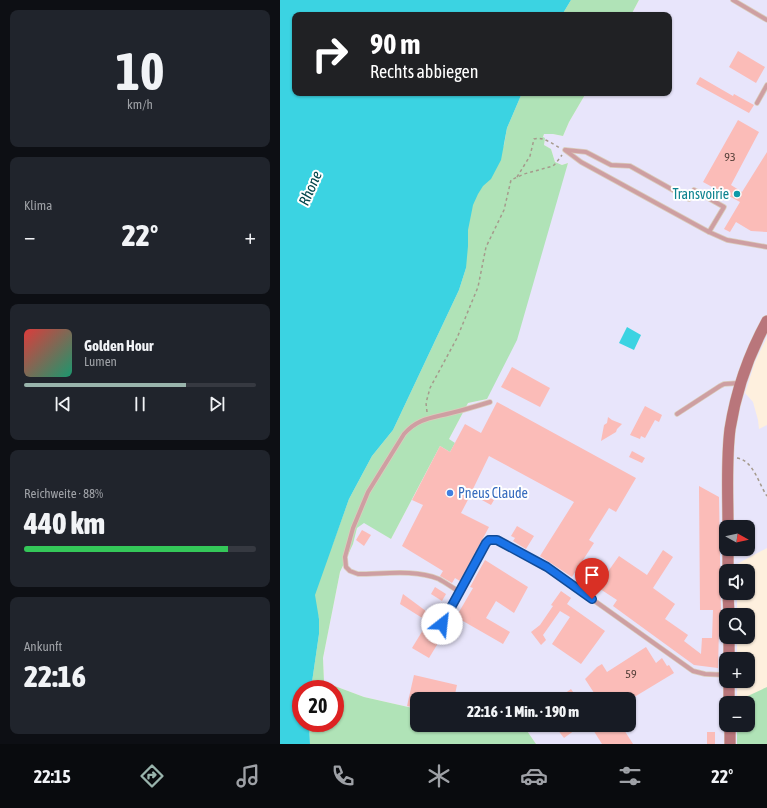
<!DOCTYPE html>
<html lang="de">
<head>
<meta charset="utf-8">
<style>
	body { margin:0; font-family:"Asap Condensed",sans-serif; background:#20242c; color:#f1f3f6; height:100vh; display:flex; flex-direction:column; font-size:15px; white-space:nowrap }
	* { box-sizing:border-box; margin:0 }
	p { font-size:13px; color:#9ea1a6 }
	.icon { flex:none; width:22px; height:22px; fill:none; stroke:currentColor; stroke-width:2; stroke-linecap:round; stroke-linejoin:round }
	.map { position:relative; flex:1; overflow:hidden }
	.side { display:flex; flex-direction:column; gap:10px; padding:10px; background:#0d0f14; width:280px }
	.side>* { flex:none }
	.guide { position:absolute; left:12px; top:12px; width:380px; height:84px; border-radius:8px; box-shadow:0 1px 3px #0004; background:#202124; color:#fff; overflow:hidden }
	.needle { width:26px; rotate:98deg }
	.controls { position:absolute; left:439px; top:520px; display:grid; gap:8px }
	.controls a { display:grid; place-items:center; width:36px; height:36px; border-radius:8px; background:#171b24; box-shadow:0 1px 3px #0004; font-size:20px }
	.speed { position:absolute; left:12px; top:680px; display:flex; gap:8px; font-size:20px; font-weight:700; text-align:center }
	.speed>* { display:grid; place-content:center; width:52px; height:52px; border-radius:50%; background:#171b24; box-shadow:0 1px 3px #0004; line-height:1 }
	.speed .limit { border:6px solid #d22; background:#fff; color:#111 }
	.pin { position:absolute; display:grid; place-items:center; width:34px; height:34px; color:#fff; margin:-41px -17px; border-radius:50% 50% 50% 0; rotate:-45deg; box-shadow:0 0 4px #0007 }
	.pin .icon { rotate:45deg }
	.me { position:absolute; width:44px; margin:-22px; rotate:29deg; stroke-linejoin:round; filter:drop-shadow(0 0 3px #0008) }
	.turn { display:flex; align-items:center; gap:14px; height:84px; padding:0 12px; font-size:18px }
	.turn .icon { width:52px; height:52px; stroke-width:2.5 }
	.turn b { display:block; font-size:28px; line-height:34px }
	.big { font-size:30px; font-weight:800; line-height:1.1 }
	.side .card { flex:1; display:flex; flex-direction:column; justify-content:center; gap:6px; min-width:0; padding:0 14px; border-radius:8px; background:#20242c }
	.side .dial { align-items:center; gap:0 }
	.dial b { font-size:52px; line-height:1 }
	.song { display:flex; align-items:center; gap:12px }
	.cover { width:48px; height:48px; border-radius:6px; background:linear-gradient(135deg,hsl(0 70% 55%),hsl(160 70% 35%)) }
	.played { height:4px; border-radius:2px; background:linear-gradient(90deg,#99b4ac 70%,#363941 70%) }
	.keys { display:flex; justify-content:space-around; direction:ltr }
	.heat { display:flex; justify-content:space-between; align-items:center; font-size:22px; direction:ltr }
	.charge { height:6px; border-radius:3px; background:linear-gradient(90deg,#34c759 88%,#363941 0) }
	.trip { position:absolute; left:130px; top:692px; width:226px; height:40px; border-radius:8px; background:#171b24; box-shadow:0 1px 3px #0004; font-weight:800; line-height:40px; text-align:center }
	.tabs { display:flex; height:64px; justify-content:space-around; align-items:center; background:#090b0e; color:#9ea1a6 }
	.tabs .icon { width:28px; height:28px }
	.tabs .current { color:#99b4ac }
	.tabs b { font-size:18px; color:#f1f3f6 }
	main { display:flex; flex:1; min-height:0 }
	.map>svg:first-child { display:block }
	.industrial { fill:#e8e5fb; fill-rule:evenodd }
	.green { fill:#b0e3b7 }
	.water { fill:#3bd3e2 }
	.building { fill:#fbbcb8 }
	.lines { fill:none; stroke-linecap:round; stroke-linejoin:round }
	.lane-casing { stroke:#dacdbc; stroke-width:5.5 }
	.secondary-casing { stroke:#dacdbc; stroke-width:12 }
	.path { stroke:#a59a8c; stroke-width:1.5; stroke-dasharray:3 3; stroke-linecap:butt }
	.lane { stroke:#ce9fa2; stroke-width:4 }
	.secondary { stroke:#b9767b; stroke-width:11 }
	.route-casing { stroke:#114b97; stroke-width:10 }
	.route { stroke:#1a73e8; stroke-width:7 }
	.culture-dot { fill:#0f9aa8; stroke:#fff; stroke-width:1.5 }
	.shop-dot { fill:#3f7fe0; stroke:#fff; stroke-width:1.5 }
	.labels { text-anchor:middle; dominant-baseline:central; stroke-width:4; stroke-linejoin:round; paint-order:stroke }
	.number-label { font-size:12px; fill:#523e37 }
	.culture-label { font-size:14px; fill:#0d838f; stroke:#fff; text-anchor:end }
	.shop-label { font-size:14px; fill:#366cbe; stroke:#fff; text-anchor:start }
	.water-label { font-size:15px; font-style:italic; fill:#00444a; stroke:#fff }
</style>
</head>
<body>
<main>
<section class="side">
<div class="card dial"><b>10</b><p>km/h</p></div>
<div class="card"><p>Klima</p>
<div class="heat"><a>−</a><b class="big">22°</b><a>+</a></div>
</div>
<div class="card">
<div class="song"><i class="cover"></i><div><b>Golden Hour</b><p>Lumen</p></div></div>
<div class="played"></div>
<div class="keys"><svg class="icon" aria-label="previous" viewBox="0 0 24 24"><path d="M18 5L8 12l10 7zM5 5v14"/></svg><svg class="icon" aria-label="pause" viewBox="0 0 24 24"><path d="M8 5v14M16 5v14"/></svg><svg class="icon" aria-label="next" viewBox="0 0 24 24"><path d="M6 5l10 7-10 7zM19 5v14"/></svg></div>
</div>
<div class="card"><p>Reichweite · 88%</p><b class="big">440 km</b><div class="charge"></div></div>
<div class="card"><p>Ankunft</p><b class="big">22:16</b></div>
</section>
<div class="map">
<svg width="487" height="744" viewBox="0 0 487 744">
	<rect width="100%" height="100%" fill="#fef0de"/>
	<path class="industrial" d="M359 0H487V337L475 362 465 393 473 402 478 420 479 429 487 425V548L457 564V571H446V593H457V615H446V637H457V659H446V681H457V703H446V725H457V744H256L243 725H349V699H201L199 696 196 699H137V709L84 697 44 682 43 658 60 572 73 544 77 528 84 522 111 539 160 446 170 451 169 439 188 403 207 399 288 163 282 165 275 162 271 149 264 145 265 138H263L264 134H273L283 136 289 122 306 93H389V15H351ZM446 527H468V549H446Z"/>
	<g class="green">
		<path d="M291 0H359L351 15H282Z"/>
		<path d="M242 93H306L289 122 283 136 273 134H264L263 137 265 138 264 145 271 149 275 162 282 165 288 163 237 340 207 399 188 403 169 439 175 443 170 452 160 446 111 539 84 523 77 528 73 544 60 572 43 658 44 682 84 697 137 709V725H243L256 744H30L29 723H55V689H31L39 634V619L21 556 52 546 69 499 92 456 113 430 121 413 179 290 186 268 164 250 224 145 227 128Z"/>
		<path d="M487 687V744H457V725H468V703H457V701Z"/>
	</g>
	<g class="water">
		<path d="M0 0H291L282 15H15V93H242L227 128 221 160 211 179 203 186 198 194 193 205 188 230V246L186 268 179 290 113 430 92 456 69 499 35 595 39 619V634L31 689H21V723H29L30 744H0Z"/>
		<path d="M347 327 361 335 354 350 339 343Z"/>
	</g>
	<g class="building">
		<path d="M458 51 485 67 476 83 449 67Z"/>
		<path d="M420 77 453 96 454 94 474 105 469 113 416 84Z"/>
		<path d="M458 120 479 132 451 185 462 192 487 152V232L471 231 456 222 450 232 444 229 460 202 423 182Z"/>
		<path d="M232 367 270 388 260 407 221 387Z"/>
		<path d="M217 402 356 478 336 512 329 508 309 540 314 543 292 577 260 556 294 502 209 456 193 489 214 500 211 505 191 494 181 513 209 527 180 581 175 578 172 583 160 576 163 571 122 546 143 505 132 500 160 446 170 452 185 424 201 433Z"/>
		<path d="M365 406 382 415 379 422 375 420 365 438 361 436 360 439 350 435Z"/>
		<path d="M328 417 332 420 342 424 337 429 336 432 321 441 324 425 327 423Z"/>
		<path d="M352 451 365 458 362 463 349 457Z"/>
		<path d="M419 486 439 497 441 614 440 628H439L438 668 414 665 333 606 337 600 317 587 339 556 367 575 383 550 393 557 373 588 395 604 385 619 408 635 404 641 421 654 422 638H432L433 610H420Z"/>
		<path d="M237 526 254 536 246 549 233 541 235 538 231 536Z"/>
		<path d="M82 530 91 535 84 546 76 540Z"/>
		<path d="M205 560 248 587 234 613 216 601 206 618 230 632 223 644 176 617 193 588 190 587Z"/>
		<path d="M155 587 166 594 162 601 151 594Z"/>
		<path d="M281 591 291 598 287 604 325 631 301 664 272 644 290 617 280 611 263 635 266 640 261 645 251 632 260 625 273 606 271 605Z"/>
		<path d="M123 594 150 614 147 621 120 604Z"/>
		<path d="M146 625 163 635 149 658 132 648Z"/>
		<path d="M366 647 376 663 382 658 387 666 389 665 394 673 351 699H318L305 679 317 667 322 664 327 672Z"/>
		<path d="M134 675 177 685 174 699H137V708L127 706Z"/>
		<path d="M291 689 298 699H277Z"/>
		<path d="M274 725H302L284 738Z"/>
		<path d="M310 725H341L353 744H322Z"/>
		<rect x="427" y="732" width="8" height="12"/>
	</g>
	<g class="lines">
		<defs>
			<g id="lane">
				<path d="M453 0 487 20"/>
				<path d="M477 103 487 85"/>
				<path d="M285 150 301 162 429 232 447 240 487 247"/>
				<path d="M286 150 306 152 331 165 350 166 409 199 414 190 444 207 429 232"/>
				<path d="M397 414 440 386 444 384 460 383"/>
				<path d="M180 592C173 588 166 583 159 579 134 569 104 574 78 574L70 571 66 567 65 557 73 528 88 492 124 434C138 418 152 418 171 413 184 410 197 406 210 402"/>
				<path d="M163 625 206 543 209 540H217L267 567 413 671 425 674 446 675"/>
			</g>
			<g id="secondary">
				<path d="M448 527C448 495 446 461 450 429 456 391 469 354 487 321"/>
				<path d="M448 549V571"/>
				<path d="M448 593 449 615"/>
				<path d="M449 637V659"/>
				<path d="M449 681V703"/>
				<path d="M450 725V744"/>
			</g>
		</defs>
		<use href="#lane" class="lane-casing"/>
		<use href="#secondary" class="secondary-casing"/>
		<g class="path">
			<path d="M237 177 250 156 254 139C262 136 273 144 280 148"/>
			<path d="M147 412 146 403 150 388 177 338 198 287 206 247 224 210 231 180 244 174 273 166 276 163 282 155"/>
			<path d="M457 458C474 461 478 483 487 496"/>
		</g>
		<use href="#lane" class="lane"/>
		<use href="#secondary" class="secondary"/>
	</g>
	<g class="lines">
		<defs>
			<path id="route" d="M162 624 206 543 209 540H217L267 567 312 599"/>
		</defs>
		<use href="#route" class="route-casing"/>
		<use href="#route" class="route"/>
	</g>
	<circle class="culture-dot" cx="457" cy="194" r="4"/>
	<circle class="shop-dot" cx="170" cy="493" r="4"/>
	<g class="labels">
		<g class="number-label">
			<text x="450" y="157">93</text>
			<text x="351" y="674">59</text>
		</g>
		<g class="culture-label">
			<text x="449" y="194">Transvoirie</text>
		</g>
		<g class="shop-label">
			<text x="178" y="493">Pneus Claude</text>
		</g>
		<g class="water-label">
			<text transform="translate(30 188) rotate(-66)">Rhone</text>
		</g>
	</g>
</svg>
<div class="controls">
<a><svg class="needle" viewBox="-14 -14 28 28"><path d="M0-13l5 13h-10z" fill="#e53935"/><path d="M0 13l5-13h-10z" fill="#9ea1a6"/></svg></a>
<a><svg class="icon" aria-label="sound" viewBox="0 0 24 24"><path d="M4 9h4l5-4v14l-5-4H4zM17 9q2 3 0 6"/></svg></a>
<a><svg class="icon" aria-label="search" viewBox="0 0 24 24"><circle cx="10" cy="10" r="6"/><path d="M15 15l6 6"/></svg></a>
<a>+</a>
<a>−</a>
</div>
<div class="speed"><div class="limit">20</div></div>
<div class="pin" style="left:312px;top:599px;background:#d93025"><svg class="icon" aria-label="arrive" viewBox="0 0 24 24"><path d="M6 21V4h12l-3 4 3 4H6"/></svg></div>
<svg class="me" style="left:162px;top:624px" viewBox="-20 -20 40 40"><circle r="19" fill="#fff"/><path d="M0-13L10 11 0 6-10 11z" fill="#1a73e8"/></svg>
<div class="trip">22:16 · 1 Min. · 190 m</div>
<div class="guide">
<div class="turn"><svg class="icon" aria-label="right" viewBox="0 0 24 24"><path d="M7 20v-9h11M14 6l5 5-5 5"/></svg><div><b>90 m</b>Rechts abbiegen</div></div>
</div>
</div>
</main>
<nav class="tabs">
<b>22:15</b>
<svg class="icon current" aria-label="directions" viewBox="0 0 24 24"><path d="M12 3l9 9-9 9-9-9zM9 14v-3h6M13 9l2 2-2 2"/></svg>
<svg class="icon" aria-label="music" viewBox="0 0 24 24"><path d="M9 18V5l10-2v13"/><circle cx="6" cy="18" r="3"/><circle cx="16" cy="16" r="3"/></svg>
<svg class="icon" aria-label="phone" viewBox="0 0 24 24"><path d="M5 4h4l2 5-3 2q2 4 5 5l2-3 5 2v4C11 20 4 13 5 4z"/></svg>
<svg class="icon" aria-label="climate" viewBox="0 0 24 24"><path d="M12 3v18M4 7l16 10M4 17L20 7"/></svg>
<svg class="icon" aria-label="car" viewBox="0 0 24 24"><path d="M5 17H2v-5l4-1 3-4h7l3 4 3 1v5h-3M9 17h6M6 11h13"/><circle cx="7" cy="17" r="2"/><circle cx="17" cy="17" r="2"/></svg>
<svg class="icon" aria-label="filters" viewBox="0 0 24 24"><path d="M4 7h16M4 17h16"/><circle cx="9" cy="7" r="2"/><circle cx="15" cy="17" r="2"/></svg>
<b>22°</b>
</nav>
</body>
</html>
